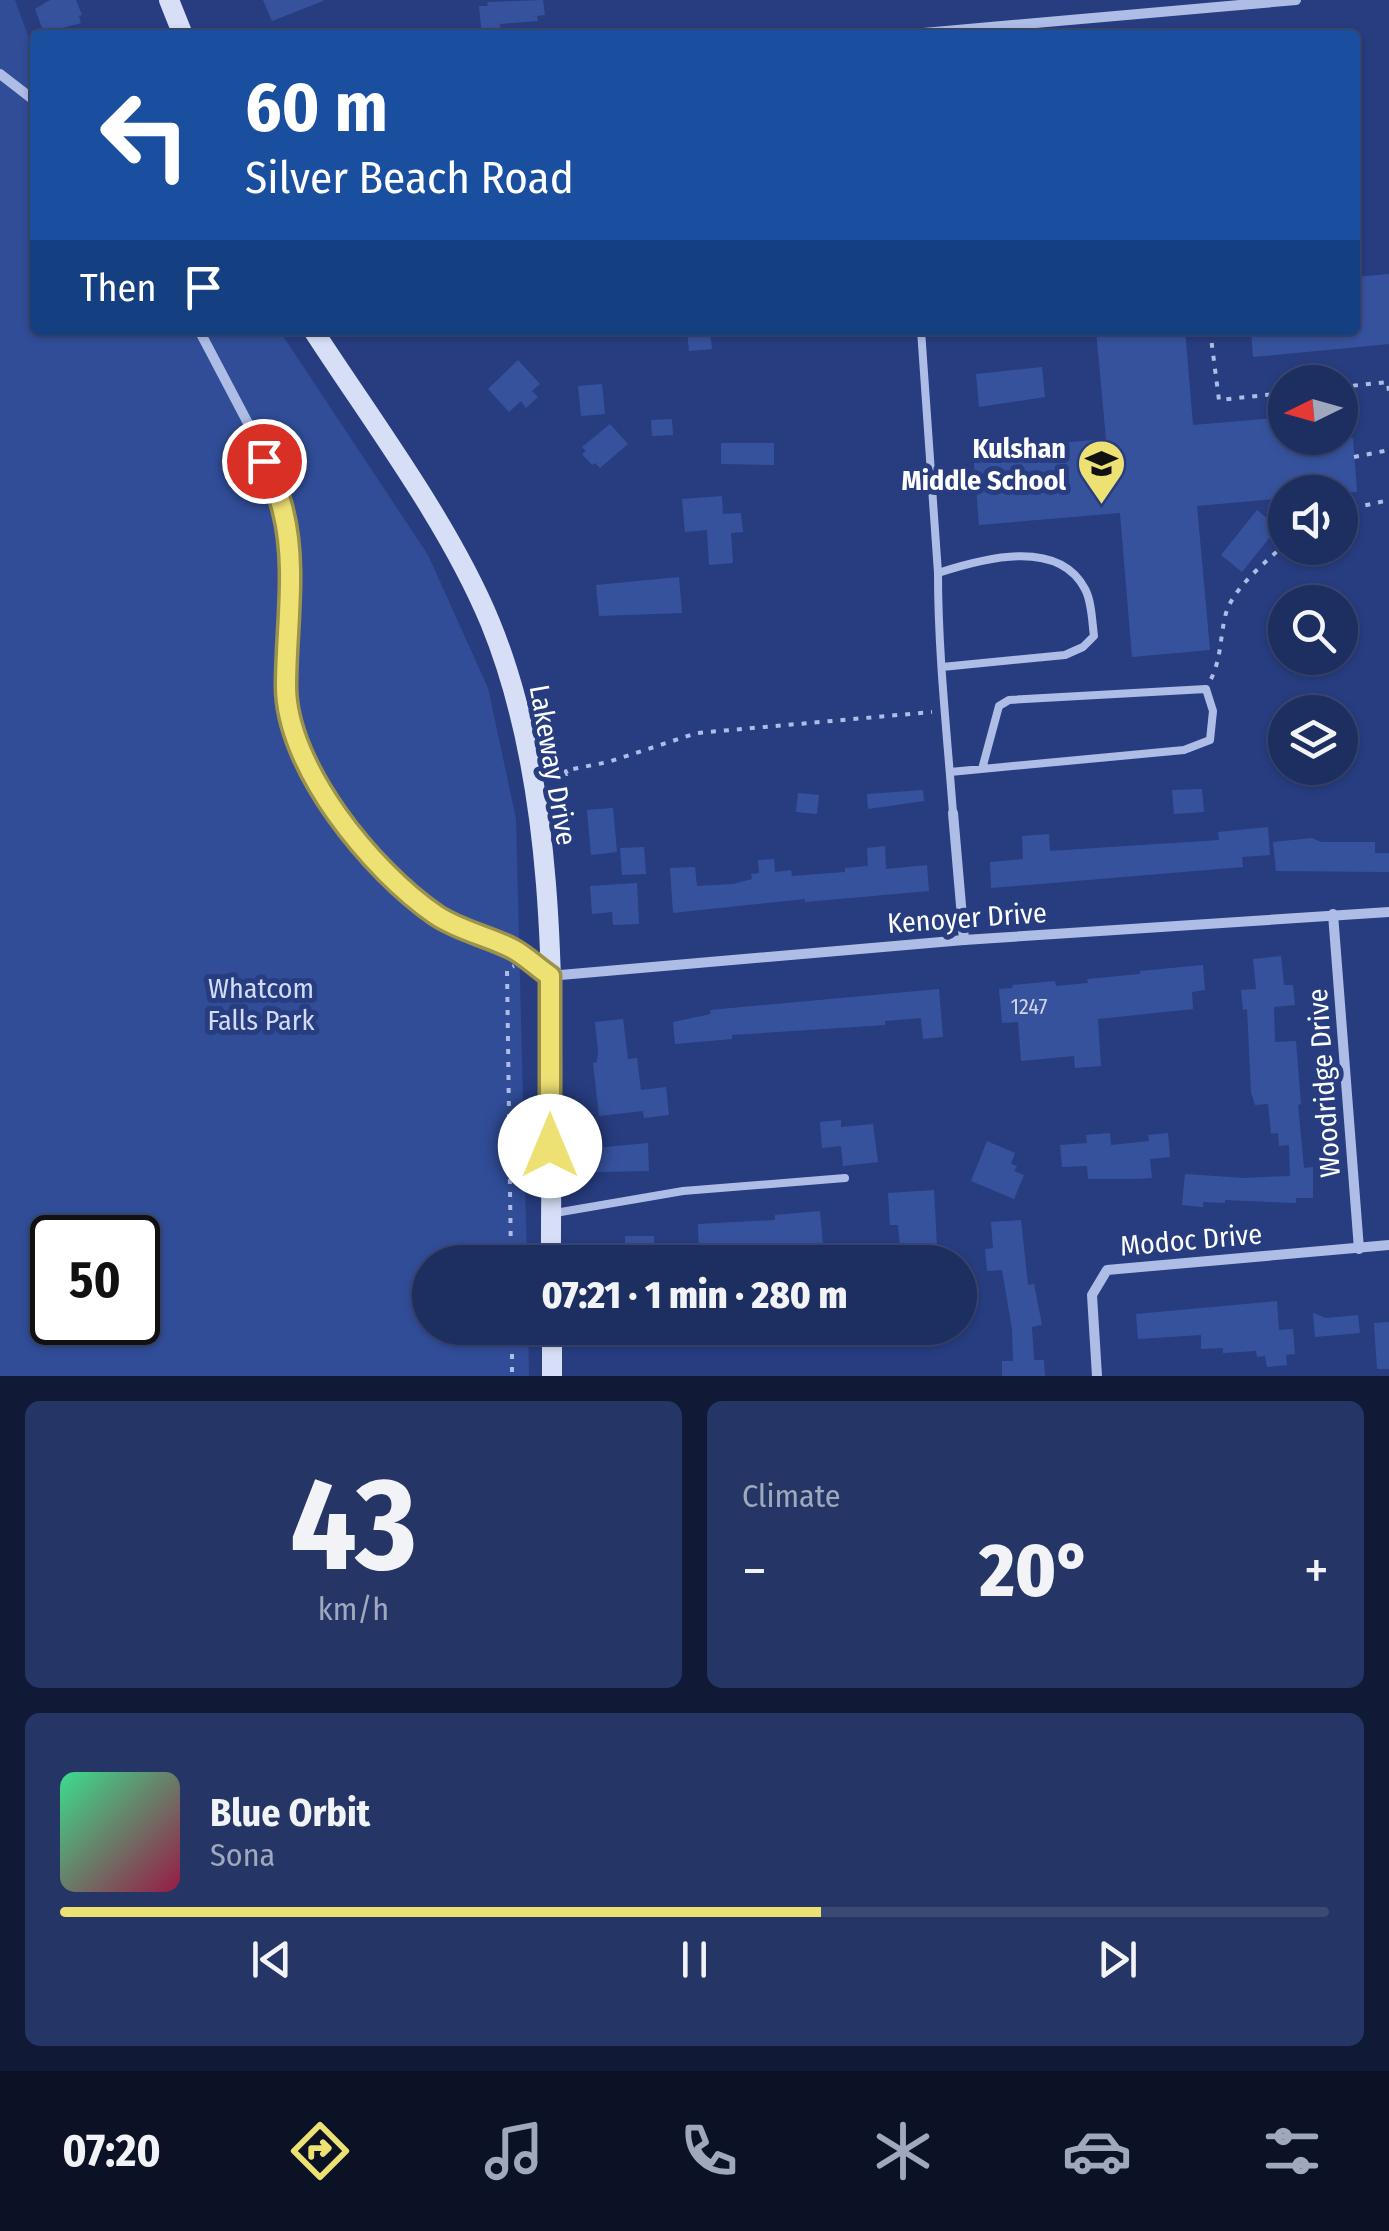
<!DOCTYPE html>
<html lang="en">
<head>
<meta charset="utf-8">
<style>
	body { margin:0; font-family:"Fira Sans Condensed",sans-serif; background:#253666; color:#f1f3f6; height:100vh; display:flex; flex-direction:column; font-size:38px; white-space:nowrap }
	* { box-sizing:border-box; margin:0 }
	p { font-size:32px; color:#a0a8bd }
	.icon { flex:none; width:55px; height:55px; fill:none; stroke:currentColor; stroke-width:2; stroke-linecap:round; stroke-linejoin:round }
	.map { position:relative; height:1376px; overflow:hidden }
	.sheet { display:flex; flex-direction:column; gap:25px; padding:25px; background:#101935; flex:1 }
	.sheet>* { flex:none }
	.banner { position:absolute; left:30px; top:30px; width:1330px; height:305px; border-radius:10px; box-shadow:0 2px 8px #0004,0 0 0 2px #3b4a75; background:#1a4fa0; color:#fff; overflow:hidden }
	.needle { width:65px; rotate:265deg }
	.fabs { position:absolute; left:1268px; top:365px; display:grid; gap:20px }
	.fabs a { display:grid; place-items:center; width:90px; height:90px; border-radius:50%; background:#1d2e60; box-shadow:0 2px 8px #0004,0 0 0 2px #3b4a75; font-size:50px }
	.speed { position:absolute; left:30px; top:1215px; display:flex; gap:20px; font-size:50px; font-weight:700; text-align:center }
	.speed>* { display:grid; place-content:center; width:130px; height:130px; border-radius:50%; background:#1d2e60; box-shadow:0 2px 8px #0004,0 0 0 2px #3b4a75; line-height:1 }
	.speed .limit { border:5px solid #111; border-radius:15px; background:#fff; color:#111 }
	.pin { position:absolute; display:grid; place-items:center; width:85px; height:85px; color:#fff; margin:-42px; border:5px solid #fff; border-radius:50%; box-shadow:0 2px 10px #0007 }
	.me { position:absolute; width:110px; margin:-55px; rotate:0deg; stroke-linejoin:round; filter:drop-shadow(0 0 8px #0008) }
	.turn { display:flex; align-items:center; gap:35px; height:210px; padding:0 50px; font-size:45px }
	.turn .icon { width:130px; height:130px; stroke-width:2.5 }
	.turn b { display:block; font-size:70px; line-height:85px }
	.then { display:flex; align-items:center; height:95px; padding:0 50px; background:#0003; gap:20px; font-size:38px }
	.big { font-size:75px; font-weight:800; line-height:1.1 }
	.sheet .widget { flex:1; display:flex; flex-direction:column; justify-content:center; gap:15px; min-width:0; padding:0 35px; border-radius:15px; background:#253666 }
	.sheet .dial { align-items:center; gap:0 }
	.dial b { font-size:130px; line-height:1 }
	.song { display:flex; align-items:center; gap:30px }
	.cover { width:120px; height:120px; border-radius:15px; background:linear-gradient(135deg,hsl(150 70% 55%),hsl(340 70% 35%)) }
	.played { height:10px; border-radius:5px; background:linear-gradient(90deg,#eee174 60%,#3b4a75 60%) }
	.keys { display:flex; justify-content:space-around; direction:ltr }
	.heat { display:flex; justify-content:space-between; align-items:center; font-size:55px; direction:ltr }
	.sheet .tiles { flex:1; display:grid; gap:25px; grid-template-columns:1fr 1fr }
	.widget:last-child { grid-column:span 2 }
	.trip { position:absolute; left:412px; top:1245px; width:565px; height:100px; border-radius:50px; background:#1d2e60; box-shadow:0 2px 8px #0004,0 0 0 2px #3b4a75; font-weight:800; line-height:100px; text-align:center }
	.tab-bar { display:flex; height:160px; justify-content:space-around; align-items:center; background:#0c1226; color:#a0a8bd }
	.tab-bar .icon { width:70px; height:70px }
	.tab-bar .on { color:#eee174 }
	.tab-bar b { font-size:45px; color:#f1f3f6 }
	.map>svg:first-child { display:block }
	.green { fill:#314d98; fill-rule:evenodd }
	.building { fill:#37529d }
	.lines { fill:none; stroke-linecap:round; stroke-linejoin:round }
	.path { stroke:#aebde6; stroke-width:4; stroke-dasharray:5 8; stroke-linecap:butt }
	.lane { stroke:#aebde6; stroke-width:8 }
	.street { stroke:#aebde6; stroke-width:10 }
	.secondary { stroke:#d7dff6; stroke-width:20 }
	.route-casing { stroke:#9b924b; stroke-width:25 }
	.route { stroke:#eee174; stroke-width:18 }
	.labels { text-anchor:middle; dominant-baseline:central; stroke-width:10; stroke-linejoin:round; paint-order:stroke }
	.number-label { font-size:22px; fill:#cdd4e6 }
	.poi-label { font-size:28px; font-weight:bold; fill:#fff; stroke:#273d80; text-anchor:end }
	.street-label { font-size:28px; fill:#fff; stroke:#273d80 }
	.park-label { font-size:28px; fill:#d1dbf5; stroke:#273d80 }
</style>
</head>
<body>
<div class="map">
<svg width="1389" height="1376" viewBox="0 0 1389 1376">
	<rect width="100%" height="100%" fill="#273d80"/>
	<path class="green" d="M0 0H15L35 55V330H279L428 555 488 688 516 819 527 1262H430V1328H528L529 1376H0ZM52 1238H138V1322H52Z"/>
	<g class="building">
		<path d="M50 0H76L82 15 79 16 81 23 44 33 35 9Z"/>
		<path d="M263 0H323V1L272 21Z"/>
		<path d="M543 0 545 15 537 16 538 21 500 24 501 35H482L479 6H488L487 2Z"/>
		<path d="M1389 274V344L1253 357 1251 330H1355V277Z"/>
		<path d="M687 330H710L712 349 689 351Z"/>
		<path d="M1096 330H1185L1193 425 1285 417V438H1353L1357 492H1285V498L1197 506 1210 650 1132 657 1120 513 979 525 973 450 1106 439Z"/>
		<path d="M518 360 540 384 532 391 538 397 526 408 521 401 509 412 488 389Z"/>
		<path d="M1042 367 1045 397 979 407 976 374Z"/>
		<path d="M602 384 605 414 581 416 578 386Z"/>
		<path d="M672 419 673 435 652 436 651 420Z"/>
		<path d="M610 424 628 444 600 468 595 463 592 465 582 454 586 451 582 447Z"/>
		<path d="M721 443H774V465L721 464Z"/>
		<path d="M722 496 723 514 741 513 743 532 731 533 733 563 709 565 707 530 685 532 682 499Z"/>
		<path d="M1257 510 1278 527 1242 572 1221 555Z"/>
		<path d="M679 577 682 613 599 616 596 585Z"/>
		<path d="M1202 789 1204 812 1174 814 1172 790Z"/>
		<path d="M923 790 924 801 868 809 867 794Z"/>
		<path d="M798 793 819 795 817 814 796 812Z"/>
		<path d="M613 808 617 852 591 855 587 810Z"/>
		<path d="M1268 827 1270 855 1242 857 1243 867 991 888 990 862 1023 859 1022 836 1049 834 1050 851 1219 840 1218 832Z"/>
		<path d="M1312 838 1321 842H1375V853H1389V872L1276 871 1273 842Z"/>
		<path d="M885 846 886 869 927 865 929 891 805 902V899L673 913 670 868 695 867 697 886 733 884 752 879 751 874 759 873 758 860 774 859 775 872 791 870 792 876 845 872V868L868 866 867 848Z"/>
		<path d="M644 847 646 874 622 875 620 848Z"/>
		<path d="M637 883 639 924 613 925 612 912 592 914 590 886Z"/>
		<path d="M1281 956 1284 985H1293L1295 1005 1274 1007 1275 1042 1296 1041 1301 1104 1298 1105 1304 1168 1313 1167V1198H1296V1203L1225 1200V1203L1203 1202V1207L1182 1205 1185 1174 1244 1178 1290 1176 1289 1145 1279 1146 1278 1133 1271 1134 1268 1104 1255 1105 1251 1092 1247 1009 1243 1010 1241 990 1256 989 1253 959Z"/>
		<path d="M1203 965 1205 990 1192 992 1193 1009 1098 1019 1101 1066 1075 1068 1074 1056 1021 1061 1018 1022 1002 1023 999 989 1013 988 1012 985 1055 981 1056 986 1088 983 1087 979 1140 974V971Z"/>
		<path d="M939 989 943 1037 923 1039 921 1018 885 1021V1025L732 1035V1039L675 1044 673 1022 711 1014 710 1010Z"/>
		<path d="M623 1019 628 1059 637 1058 641 1090 666 1087 669 1115 644 1118 643 1111 599 1116 593 1063 597 1062 598 1051 595 1022Z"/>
		<path d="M841 1120V1127L873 1124 878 1162 843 1166 841 1146 822 1148 820 1122Z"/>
		<path d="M1110 1133 1111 1145 1149 1141 1148 1135 1168 1133 1170 1157 1150 1159 1152 1178 1136 1179H1088L1087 1166 1062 1167 1060 1145 1087 1143 1086 1135Z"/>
		<path d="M987 1141 1015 1153 1011 1164 1017 1166 1014 1171 1024 1175 1014 1199 971 1181Z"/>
		<path d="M648 1143 649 1171 596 1172 595 1148Z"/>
		<path d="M934 1190 937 1246 900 1248 898 1225H890L888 1193Z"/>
		<path d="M820 1211 824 1255 779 1259V1255L741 1257V1262H699L698 1224 775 1220V1215Z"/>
		<path d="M1021 1220 1028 1285 1034 1284 1042 1325 1032 1327 1034 1360H1044L1045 1376H1002V1361H1013L1012 1329 1002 1270 987 1271 985 1249 993 1248 991 1222Z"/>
		<path d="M625 1236H654V1256H650V1262H625Z"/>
		<path d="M1277 1301 1279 1330 1293 1329 1295 1354 1286 1355 1287 1365 1267 1367 1265 1356 1257 1357 1256 1351 1223 1353V1348L1201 1349V1335L1138 1339 1136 1314Z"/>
		<path d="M1313 1313 1326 1318 1358 1315 1360 1333 1315 1337Z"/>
		<path d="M1389 1322V1369H1377L1374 1323Z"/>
	</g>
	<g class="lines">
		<g class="path">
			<path d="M1210 330 1219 400 1285 393"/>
			<path d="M1340 387 1388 382 1389 392"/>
			<path d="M1354 457 1389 450"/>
			<path d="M1340 511 1389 500"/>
			<path d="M1211 679C1221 659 1220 639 1225 617 1231 589 1265 563 1285 544"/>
			<path d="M553 770 564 768 567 774 573 769 608 762 697 733 932 712"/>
			<path d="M511 1262 507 969 514 966"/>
			<path d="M512 1328V1376"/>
		</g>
		<g class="lane">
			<path d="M921 330 938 573"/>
			<path d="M942 667 1065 655 1083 647 1094 636C1092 622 1092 602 1085 589 1058 537 981 559 938 573 938 653 947 733 953 813"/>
			<path d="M950 772 1184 750 1210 740 1213 711 1206 689 1009 700 999 706 982 769"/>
			<path d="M555 1213 683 1191 845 1178"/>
		</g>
		<g class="street">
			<path d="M901 35 1296 0"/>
			<path d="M0 74 35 101"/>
			<path d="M199 330 250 427 284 513 289 571 286 697 292 729 317 784 377 861 407 892 439 917 514 950 549 976 964 940 1389 912"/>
			<path d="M953 813 964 940"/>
			<path d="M1333 914 1359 1249"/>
			<path d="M1097 1376 1092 1295 1107 1270 1389 1245"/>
		</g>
		<g class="secondary">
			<path d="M169 0 183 35"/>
			<path d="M313 330C372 421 449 523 490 622 568 812 550 1060 551 1262"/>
			<path d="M552 1328V1376"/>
		</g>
	</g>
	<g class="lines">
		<defs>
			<path id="route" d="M264 461C271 477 279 493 283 511 297 566 286 629 286 686 286 767 372 871 436 915 460 931 488 936 513 949 526 956 538 968 550 976V1146"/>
		</defs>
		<use href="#route" class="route-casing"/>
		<use href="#route" class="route"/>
	</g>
	<defs>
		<symbol id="school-pin" viewBox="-11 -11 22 30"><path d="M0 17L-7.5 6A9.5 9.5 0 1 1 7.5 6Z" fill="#eee174" stroke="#273d80"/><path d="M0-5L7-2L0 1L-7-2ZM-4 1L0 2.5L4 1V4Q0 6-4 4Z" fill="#111"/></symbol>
	</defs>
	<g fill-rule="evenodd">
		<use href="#school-pin" x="1074" y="436" width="55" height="75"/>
	</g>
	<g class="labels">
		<g class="number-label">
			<text x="1029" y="1006">1247</text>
		</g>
		<g class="poi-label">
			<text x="1066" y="448">Kulshan<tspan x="1066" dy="32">Middle School</tspan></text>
		</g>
		<g class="street-label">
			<text transform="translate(553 765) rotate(80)">Lakeway Drive</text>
			<text transform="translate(967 918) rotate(-4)">Kenoyer Drive</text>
			<text transform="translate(1324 1083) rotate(-94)">Woodridge Drive</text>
			<text transform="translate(1191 1240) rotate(-5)">Modoc Drive</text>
		</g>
		<g class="park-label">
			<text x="261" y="988">Whatcom<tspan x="261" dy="32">Falls Park</tspan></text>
		</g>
	</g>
</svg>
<div class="fabs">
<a><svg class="needle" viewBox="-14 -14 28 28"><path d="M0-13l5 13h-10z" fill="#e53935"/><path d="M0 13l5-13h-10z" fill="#a0a8bd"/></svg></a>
<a><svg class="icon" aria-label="sound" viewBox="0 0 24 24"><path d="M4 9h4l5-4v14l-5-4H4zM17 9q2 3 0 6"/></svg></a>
<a><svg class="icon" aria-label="search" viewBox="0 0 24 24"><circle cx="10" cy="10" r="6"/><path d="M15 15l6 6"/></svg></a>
<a><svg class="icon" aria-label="layers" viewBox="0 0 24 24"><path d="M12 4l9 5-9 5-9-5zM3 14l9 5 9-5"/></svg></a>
</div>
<div class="speed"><div class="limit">50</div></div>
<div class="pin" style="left:264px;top:461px;background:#d93025"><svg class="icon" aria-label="arrive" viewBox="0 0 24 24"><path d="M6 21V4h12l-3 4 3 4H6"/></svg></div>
<svg class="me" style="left:550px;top:1146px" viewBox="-20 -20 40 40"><circle r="19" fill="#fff"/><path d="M0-13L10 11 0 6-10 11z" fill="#eee174"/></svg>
<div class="trip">07:21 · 1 min · 280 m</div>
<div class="banner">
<div class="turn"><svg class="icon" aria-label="left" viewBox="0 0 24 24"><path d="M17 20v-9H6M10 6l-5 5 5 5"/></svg><div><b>60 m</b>Silver Beach Road</div></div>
<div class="then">Then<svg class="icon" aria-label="arrive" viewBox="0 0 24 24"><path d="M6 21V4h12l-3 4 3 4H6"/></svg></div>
</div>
</div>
<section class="sheet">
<div class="tiles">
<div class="widget dial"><b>43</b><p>km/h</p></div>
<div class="widget"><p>Climate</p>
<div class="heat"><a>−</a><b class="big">20°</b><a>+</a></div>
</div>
<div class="widget">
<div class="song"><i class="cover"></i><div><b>Blue Orbit</b><p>Sona</p></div></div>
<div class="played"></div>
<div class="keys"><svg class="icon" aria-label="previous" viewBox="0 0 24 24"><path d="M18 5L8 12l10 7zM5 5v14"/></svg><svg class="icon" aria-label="pause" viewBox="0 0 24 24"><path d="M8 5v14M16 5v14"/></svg><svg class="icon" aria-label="next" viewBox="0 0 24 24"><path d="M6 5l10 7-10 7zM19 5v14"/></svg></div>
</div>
</div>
</section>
<nav class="tab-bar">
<b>07:20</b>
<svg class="icon on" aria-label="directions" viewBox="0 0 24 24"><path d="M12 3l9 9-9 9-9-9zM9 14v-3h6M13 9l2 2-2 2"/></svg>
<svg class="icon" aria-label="music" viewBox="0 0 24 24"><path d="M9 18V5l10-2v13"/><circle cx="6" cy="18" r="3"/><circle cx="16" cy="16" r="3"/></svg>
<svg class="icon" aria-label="phone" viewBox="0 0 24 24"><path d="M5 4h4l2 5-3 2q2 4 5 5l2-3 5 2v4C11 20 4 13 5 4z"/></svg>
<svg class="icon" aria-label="climate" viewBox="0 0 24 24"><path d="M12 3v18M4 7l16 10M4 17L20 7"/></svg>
<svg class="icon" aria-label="car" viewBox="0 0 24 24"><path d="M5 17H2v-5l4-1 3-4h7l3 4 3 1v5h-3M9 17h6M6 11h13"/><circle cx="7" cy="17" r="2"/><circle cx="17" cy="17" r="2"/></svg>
<svg class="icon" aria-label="filters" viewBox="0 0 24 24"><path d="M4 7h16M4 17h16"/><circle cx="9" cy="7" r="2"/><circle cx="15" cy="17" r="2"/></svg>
</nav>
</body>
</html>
